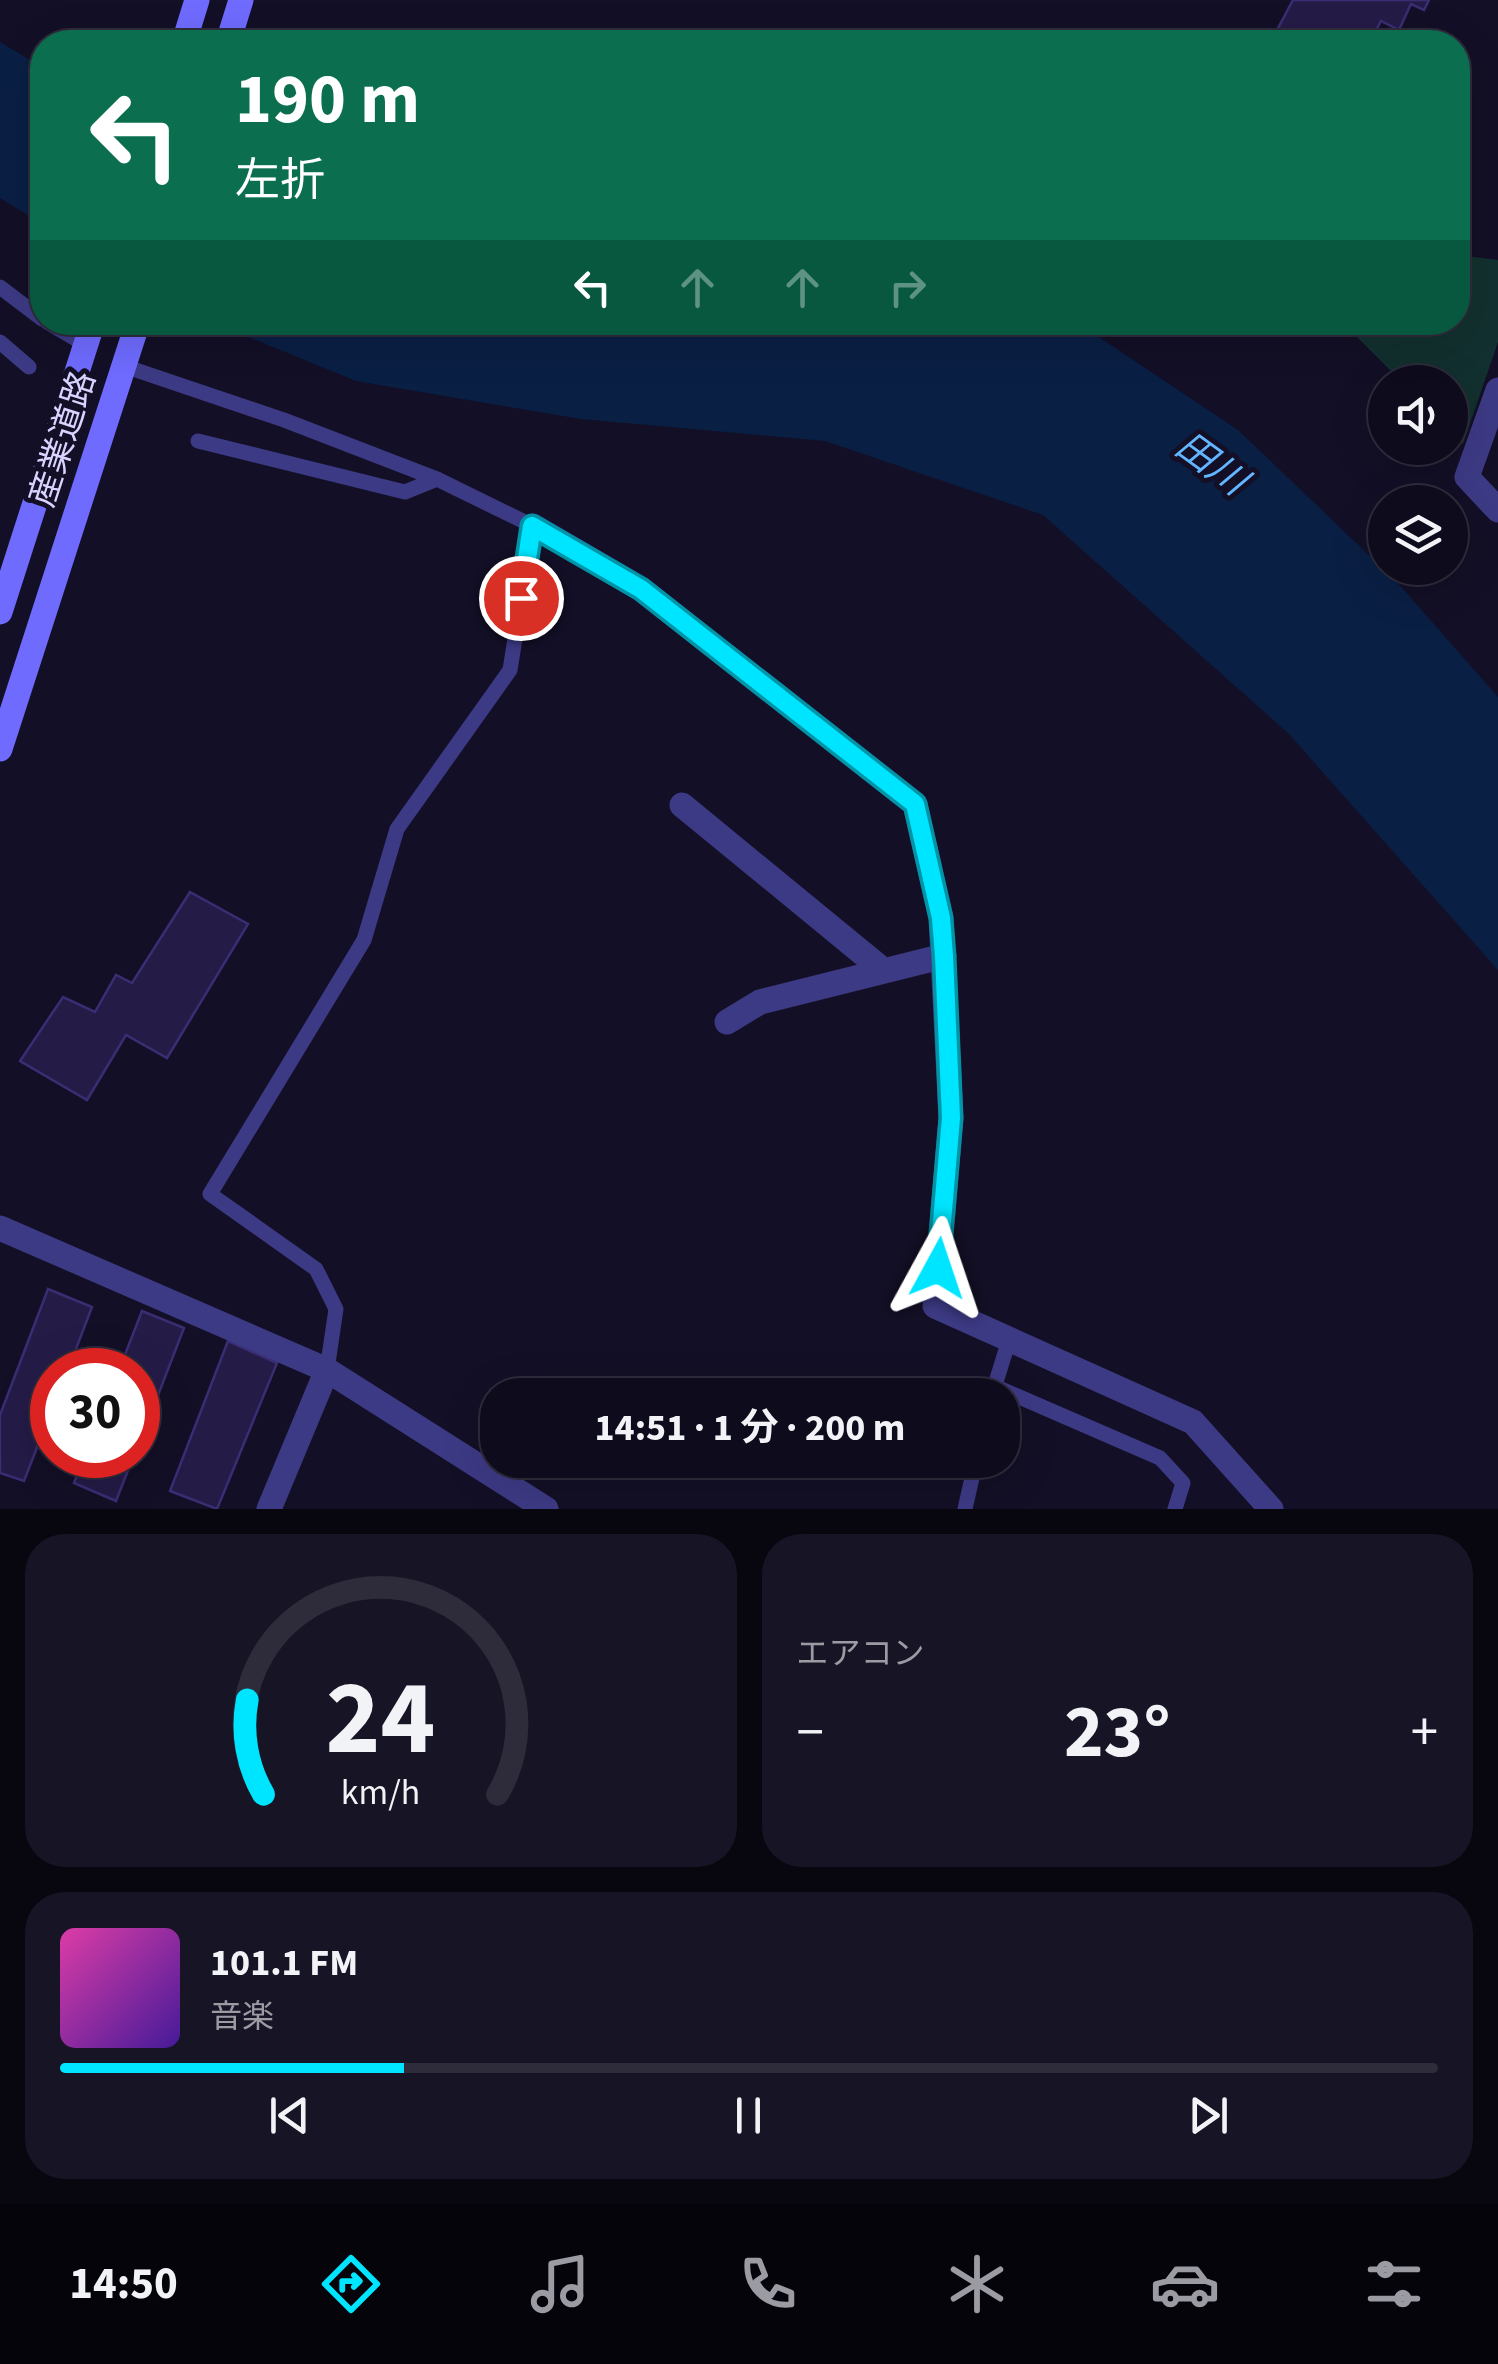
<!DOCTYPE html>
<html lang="ja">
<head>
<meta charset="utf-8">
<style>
	body { margin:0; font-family:"Source Sans 3","Noto Sans JP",sans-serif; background:#171425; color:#f1f3f6; height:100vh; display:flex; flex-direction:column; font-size:38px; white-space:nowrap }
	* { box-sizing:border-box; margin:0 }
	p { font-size:32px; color:#9b9ba3 }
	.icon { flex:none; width:55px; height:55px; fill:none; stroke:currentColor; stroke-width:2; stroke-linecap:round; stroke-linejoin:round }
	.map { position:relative; height:1509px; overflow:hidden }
	.side { display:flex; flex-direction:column; gap:25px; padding:25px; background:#08060f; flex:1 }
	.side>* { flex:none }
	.guide { position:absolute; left:30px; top:30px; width:1440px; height:305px; border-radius:40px; box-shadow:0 10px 40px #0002,0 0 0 2px #2e2b3b; background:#0b6e4f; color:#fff; overflow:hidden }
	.controls { position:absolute; left:1368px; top:365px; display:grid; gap:20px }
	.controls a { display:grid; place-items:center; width:100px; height:100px; border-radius:50%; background:#0e0b1c; box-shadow:0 10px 40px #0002,0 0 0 2px #2e2b3b; font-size:50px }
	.speed { position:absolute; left:30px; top:1348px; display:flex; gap:20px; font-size:50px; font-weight:700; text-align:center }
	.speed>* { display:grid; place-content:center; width:130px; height:130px; border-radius:50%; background:#0e0b1c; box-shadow:0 10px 40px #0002,0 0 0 2px #2e2b3b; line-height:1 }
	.speed .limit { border:15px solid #d22; background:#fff; color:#111 }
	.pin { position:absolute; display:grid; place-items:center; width:85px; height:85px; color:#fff; margin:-42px; border:5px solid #fff; border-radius:50%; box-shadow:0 2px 10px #0007 }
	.me { position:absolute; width:110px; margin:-55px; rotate:5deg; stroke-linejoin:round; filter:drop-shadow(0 0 8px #0008) }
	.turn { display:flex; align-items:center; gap:35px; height:210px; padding:0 40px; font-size:45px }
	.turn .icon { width:130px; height:130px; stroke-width:2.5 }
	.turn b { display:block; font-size:70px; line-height:85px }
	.lanes { display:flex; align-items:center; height:95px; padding:0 40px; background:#0003; justify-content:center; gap:50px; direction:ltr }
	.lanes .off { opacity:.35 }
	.big { font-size:75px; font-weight:700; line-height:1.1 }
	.side .card { flex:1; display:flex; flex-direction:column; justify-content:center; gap:15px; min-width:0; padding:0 35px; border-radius:40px; background:#171425 }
	.side .dial { align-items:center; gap:0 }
	.dial svg { height:260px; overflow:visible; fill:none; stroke:#2e2b3b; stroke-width:7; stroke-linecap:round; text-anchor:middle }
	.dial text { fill:#f1f3f6; stroke:none }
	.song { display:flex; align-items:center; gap:30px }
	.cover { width:120px; height:120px; border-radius:15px; background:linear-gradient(135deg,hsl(320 70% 55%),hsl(260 70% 35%)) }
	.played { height:10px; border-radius:5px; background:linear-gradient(90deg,#00e5ff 25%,#2e2b3b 25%) }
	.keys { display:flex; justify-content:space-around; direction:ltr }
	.heat { display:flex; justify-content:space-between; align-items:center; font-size:55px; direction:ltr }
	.side .tiles { flex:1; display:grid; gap:25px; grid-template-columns:1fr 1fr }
	.card:last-child { grid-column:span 2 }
	.trip { position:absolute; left:480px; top:1378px; width:540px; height:100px; border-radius:40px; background:#0e0b1c; box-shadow:0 10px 40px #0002,0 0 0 2px #2e2b3b; font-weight:700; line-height:100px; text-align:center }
	.menu { display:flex; height:160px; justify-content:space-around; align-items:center; background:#06040b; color:#9b9ba3 }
	.menu .icon { width:70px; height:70px }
	.menu .current { color:#00e5ff }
	.menu b { font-size:45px; color:#f1f3f6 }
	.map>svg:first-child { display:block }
	.green { fill:#12302f }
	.water { fill:#0a1f44 }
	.building { fill:#241b47; stroke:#3b2d73; stroke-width:2.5 }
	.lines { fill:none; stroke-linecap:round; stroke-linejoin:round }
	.lane { stroke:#3d3a85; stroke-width:15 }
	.street { stroke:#3d3a85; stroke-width:25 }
	.secondary { stroke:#6f6bff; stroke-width:25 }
	.route-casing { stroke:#0095a6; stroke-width:25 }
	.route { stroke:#00e5ff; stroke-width:18 }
	.labels { text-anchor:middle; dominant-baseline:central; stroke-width:10; stroke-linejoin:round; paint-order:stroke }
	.street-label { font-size:35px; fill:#d9d4ff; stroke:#130f26 }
	.water-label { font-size:38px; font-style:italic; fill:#62b6ff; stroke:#130f26 }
</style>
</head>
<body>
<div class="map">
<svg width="1498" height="1509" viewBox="0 0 1498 1509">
	<rect width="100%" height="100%" fill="#130f26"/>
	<path class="green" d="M1458 255 1498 260V342L1463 444 1450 431V382H1402L1343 323 1458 322Z"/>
	<g class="water">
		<path d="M0 42 42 67V224L0 198Z"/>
		<path d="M214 323H1078L1238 430 1396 581 1498 697V970L1288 733 1043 515 825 441 581 419 356 381Z"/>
	</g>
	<g class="building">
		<path d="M1293 0H1429L1424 10 1411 4 1399 30 1381 21 1370 42H1285L1289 37 1277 30Z"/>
		<path d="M190 892 248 924 167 1058 126 1035 87 1100 20 1061 63 997 95 1012 116 975 132 983Z"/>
		<path d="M48 1289 92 1307 68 1370H52V1409L24 1481 0 1473V1415Z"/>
		<path d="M142 1311 184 1328 138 1447V1370H119Z"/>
		<path d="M228 1341 277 1363 217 1509 170 1491Z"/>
		<path d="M85 1455H134L116 1501 74 1483Z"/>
	</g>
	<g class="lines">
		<g class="lane">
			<path d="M0 287 42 319"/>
			<path d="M47 322 86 345"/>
			<path d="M0 342 29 367"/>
			<path d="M124 366 284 420 437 479 533 526 510 670 397 829 364 940 210 1194 316 1269 336 1309 327 1370"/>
			<path d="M198 441 405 492 437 479"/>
			<path d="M994 1386 1160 1458 1183 1483 1175 1509"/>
			<path d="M992 1395 1009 1340"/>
			<path d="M965 1509 976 1460"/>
		</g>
		<g class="street">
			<path d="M1498 390 1467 477 1498 510"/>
			<path d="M533 526 641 589 915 804 941 918 951 1118 935 1306 1193 1422 1271 1509"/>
			<path d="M682 805 883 970"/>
			<path d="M727 1022 760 1002 944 956"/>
			<path d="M0 1228 327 1370 546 1509"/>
			<path d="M269 1509 327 1370"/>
		</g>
		<g class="secondary">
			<path d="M184 42 197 0"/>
			<path d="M228 42 241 0"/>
			<path d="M0 612 93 322"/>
			<path d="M0 749 138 322"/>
		</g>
	</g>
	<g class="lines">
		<defs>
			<path id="route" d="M521 598 532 526 641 589 915 804 941 918 944 956 951 1118 938 1268"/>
		</defs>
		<use href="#route" class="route-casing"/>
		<use href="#route" class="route"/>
	</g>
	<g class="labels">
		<g class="street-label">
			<text transform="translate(63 439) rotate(-72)">産業道路</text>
		</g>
		<g class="water-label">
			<text transform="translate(1211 464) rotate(36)">田川</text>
		</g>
	</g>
</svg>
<div class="controls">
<a><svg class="icon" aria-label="sound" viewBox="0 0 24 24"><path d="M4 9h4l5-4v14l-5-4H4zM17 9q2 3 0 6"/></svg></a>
<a><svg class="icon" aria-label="layers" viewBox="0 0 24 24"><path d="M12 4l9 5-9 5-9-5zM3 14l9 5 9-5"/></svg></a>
</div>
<div class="speed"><div class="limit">30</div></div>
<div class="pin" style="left:521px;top:598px;background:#d93025"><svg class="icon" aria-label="arrive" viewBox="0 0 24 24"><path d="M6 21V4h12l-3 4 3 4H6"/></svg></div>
<svg class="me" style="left:938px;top:1268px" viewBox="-20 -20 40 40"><path d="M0-17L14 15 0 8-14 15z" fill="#00e5ff" stroke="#fff" stroke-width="4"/></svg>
<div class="trip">14:51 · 1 分 · 200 m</div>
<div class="guide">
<div class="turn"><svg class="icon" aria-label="left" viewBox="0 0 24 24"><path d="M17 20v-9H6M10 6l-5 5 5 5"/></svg><div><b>190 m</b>左折</div></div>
<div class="lanes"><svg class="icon" aria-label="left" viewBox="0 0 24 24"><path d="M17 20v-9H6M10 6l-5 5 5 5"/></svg><svg class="icon off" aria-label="ahead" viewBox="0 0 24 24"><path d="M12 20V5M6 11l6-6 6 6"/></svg><svg class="icon off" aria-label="ahead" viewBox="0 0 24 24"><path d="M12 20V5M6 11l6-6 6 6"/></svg><svg class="icon off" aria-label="right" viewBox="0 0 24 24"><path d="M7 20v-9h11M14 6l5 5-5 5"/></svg></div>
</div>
</div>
<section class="side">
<div class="tiles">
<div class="card dial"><svg viewBox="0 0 100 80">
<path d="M14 69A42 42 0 1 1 86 69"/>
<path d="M14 69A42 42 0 0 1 9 40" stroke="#00e5ff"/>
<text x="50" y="56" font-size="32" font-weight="700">24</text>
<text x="50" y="72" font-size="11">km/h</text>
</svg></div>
<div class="card"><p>エアコン</p>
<div class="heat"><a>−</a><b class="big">23°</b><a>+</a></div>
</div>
<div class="card">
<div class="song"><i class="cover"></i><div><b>101.1 FM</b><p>音楽</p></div></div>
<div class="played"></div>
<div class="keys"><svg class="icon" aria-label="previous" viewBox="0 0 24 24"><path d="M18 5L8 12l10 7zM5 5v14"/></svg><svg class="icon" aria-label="pause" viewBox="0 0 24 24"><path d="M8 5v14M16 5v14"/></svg><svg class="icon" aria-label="next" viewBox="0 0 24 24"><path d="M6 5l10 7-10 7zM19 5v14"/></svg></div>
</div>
</div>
</section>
<nav class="menu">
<b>14:50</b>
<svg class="icon current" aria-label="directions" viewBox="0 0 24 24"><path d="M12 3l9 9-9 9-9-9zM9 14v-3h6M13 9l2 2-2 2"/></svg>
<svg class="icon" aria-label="music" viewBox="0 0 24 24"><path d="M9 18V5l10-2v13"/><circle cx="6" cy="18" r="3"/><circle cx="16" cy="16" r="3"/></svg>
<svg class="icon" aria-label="phone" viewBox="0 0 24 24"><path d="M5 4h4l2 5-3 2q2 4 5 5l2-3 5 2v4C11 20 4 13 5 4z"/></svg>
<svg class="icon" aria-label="climate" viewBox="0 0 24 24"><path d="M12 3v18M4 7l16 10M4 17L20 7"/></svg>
<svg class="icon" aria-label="car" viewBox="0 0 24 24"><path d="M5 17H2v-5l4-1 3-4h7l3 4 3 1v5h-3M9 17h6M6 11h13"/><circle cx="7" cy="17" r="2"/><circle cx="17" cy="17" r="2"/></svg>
<svg class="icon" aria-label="filters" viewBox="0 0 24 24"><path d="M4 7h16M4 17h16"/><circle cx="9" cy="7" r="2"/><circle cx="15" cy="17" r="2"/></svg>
</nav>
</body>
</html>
